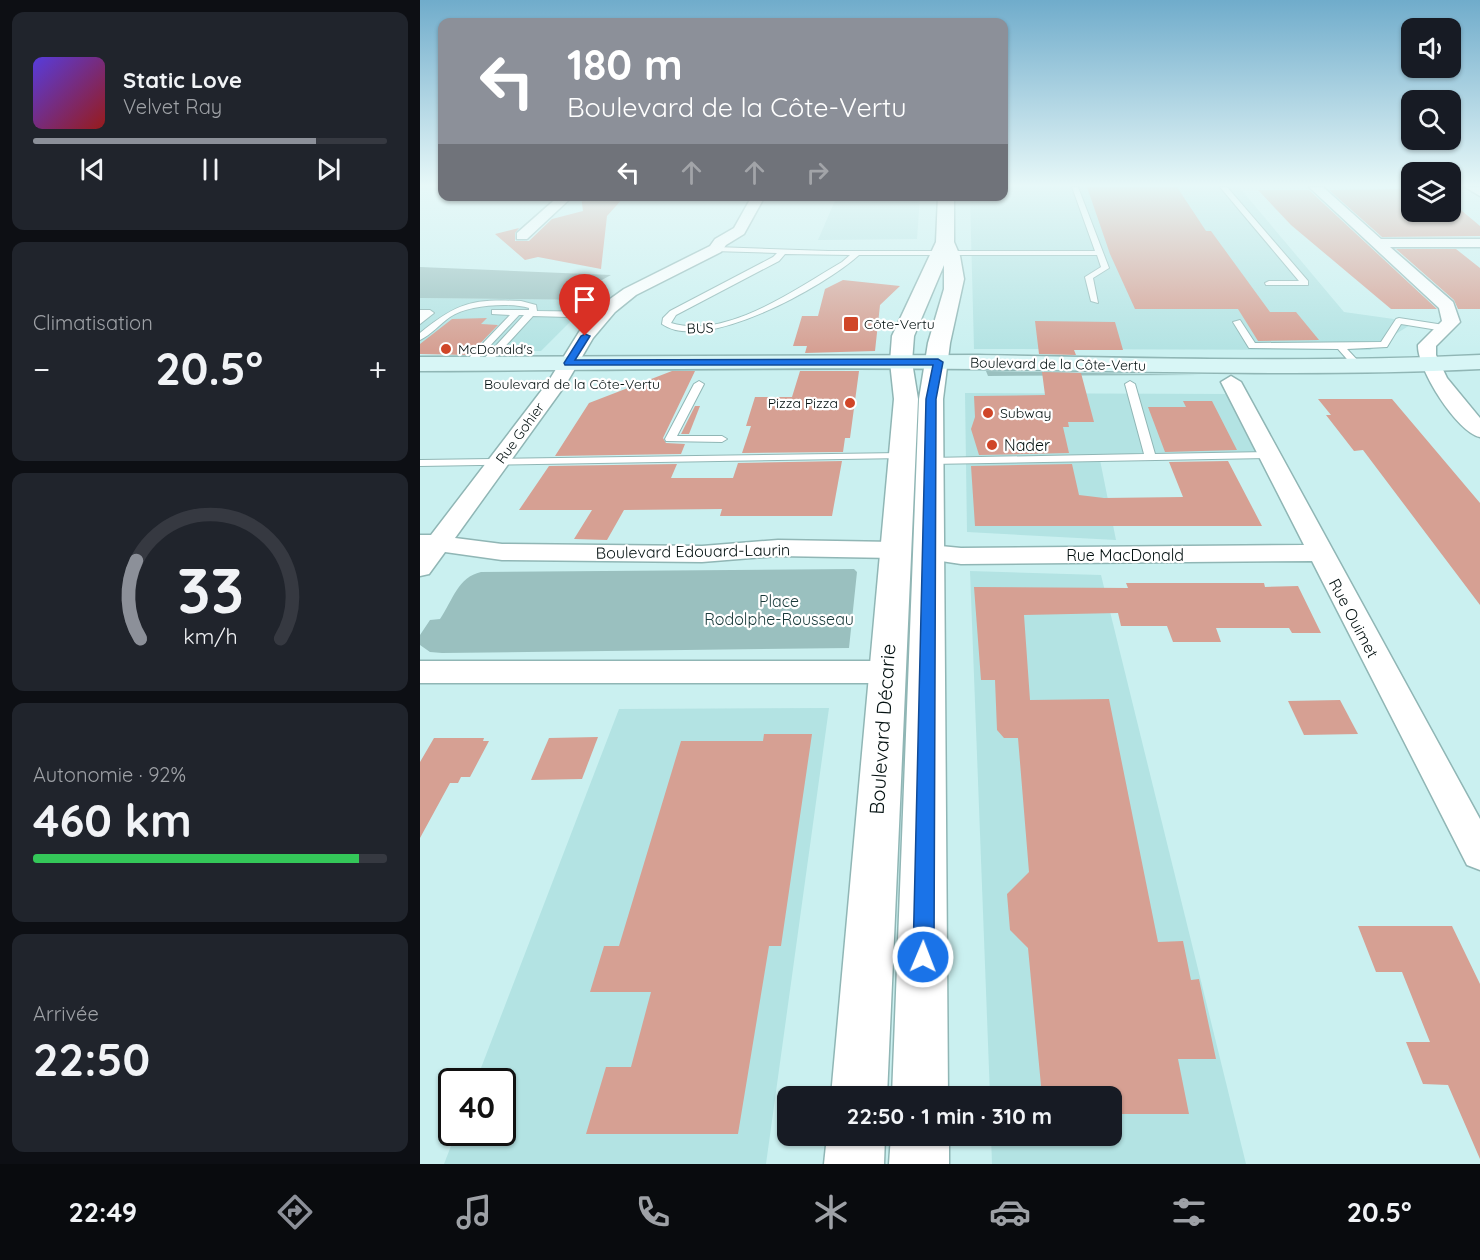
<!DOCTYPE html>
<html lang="fr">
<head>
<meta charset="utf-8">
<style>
	body { margin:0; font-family:Quicksand,sans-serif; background:#20242c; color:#f1f3f6; height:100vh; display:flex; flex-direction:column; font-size:22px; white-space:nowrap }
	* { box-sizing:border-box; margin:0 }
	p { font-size:20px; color:#9ea1a6 }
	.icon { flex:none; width:33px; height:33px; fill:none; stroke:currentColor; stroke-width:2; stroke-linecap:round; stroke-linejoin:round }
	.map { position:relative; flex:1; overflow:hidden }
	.drawer { display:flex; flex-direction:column; gap:12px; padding:12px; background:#0d0f14; width:420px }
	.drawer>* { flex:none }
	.guide { position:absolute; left:18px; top:18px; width:570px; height:183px; border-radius:12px; box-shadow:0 2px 4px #0004; background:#8c9099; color:#fff; overflow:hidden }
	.buttons { position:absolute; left:981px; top:18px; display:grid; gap:12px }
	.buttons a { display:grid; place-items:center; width:60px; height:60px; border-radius:12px; background:#171b24; box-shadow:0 2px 4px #0004; font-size:30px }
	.speed { position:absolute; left:18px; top:1068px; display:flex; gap:12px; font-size:30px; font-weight:700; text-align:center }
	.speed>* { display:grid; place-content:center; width:78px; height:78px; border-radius:50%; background:#171b24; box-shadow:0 2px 4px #0004; line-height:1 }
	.speed .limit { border:3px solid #111; border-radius:9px; background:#fff; color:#111 }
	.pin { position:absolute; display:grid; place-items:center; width:51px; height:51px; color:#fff; margin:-62px -26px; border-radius:50% 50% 50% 0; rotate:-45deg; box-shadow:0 0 6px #0007 }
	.pin .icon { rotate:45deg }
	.me { position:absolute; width:66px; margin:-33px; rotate:1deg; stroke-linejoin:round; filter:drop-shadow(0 0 4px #0008) }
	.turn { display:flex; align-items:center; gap:21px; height:126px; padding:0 30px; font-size:27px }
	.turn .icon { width:78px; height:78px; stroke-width:2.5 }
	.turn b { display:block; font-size:42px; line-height:51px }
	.lanes { display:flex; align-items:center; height:57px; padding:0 30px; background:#0003; justify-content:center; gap:30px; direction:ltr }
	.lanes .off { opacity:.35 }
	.big { font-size:45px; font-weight:700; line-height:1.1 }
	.drawer .widget { flex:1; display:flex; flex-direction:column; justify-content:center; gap:9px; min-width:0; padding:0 21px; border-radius:12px; background:#20242c }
	.drawer .dial { align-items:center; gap:0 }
	.dial svg { height:156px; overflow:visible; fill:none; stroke:#363941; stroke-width:7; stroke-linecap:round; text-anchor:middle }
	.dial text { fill:#f1f3f6; stroke:none }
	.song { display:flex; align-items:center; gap:18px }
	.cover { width:72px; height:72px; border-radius:9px; background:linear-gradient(135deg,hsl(250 70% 55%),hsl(0 70% 35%)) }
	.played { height:6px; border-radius:3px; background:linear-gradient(90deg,#8c9099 80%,#363941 80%) }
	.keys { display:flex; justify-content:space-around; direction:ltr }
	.heat { display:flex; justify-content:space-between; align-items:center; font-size:33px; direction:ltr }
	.charge { height:9px; border-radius:4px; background:linear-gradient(90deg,#34c759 92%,#363941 0) }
	.trip { position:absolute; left:357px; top:1086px; width:345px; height:60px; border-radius:12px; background:#171b24; box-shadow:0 2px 4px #0004; font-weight:700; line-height:60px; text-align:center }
	.dock { display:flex; height:96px; justify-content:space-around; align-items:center; background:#090b0e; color:#9ea1a6 }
	.dock .icon { width:42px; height:42px }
	.dock .current { color:#8c9099 }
	.dock b { font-size:27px; color:#f1f3f6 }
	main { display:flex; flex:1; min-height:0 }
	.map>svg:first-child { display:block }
	.built { fill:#b3e3e3 }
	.green { fill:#9ac0bf }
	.building { fill:#d6a093 }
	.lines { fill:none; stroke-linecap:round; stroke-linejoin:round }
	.service-casing { stroke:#90b6b5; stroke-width:2 }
	.minor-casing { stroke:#90b6b5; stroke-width:3 }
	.tertiary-casing { stroke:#90b6b5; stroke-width:3 }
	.secondary-casing { stroke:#90b6b5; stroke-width:3 }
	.service { fill:#fff; fill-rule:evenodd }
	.minor { fill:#fff; fill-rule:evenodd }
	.tertiary { fill:#fff; fill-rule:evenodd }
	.secondary { fill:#d8f6f6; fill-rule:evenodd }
	.route { fill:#1a73e8; stroke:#114b97; stroke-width:1.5 }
	.poi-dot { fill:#d04628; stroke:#fff; stroke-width:2 }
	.labels { text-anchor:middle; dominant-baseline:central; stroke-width:4.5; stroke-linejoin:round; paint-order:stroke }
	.far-poi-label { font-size:14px; fill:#041111; stroke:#fff; text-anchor:start }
	.far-street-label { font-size:14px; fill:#041111; stroke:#fff }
	.poi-label { font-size:16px; fill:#041111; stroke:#fff; text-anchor:start }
	.street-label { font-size:16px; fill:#041111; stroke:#fff }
	.park-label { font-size:16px; fill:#193a3a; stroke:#fff }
	.near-street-label { font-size:20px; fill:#041111; stroke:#fff }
</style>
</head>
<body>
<main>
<section class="drawer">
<div class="widget">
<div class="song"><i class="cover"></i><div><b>Static Love</b><p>Velvet Ray</p></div></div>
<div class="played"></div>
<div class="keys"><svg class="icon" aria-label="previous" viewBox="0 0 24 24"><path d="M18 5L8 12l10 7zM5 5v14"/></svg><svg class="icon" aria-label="pause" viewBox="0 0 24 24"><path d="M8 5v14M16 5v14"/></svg><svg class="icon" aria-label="next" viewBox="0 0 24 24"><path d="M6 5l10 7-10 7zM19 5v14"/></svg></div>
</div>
<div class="widget"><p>Climatisation</p>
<div class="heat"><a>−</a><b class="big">20.5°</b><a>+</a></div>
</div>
<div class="widget dial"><svg viewBox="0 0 100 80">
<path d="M14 69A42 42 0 1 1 86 69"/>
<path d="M14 69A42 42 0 0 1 12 29" stroke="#8c9099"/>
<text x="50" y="56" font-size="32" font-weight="700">33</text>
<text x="50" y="72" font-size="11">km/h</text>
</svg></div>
<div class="widget"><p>Autonomie · 92%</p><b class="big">460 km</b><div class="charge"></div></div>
<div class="widget"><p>Arrivée</p><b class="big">22:50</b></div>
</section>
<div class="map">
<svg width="1060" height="1164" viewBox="0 0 1060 1164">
	<rect width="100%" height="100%" fill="#caf0f0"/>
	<g class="built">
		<path d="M584 187H819L924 312 995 322 950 350 554 349 550 197 584 196Z"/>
		<path d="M417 196 500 197 497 239 398 240Z"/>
		<path d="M0 298 172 300 121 351H0Z"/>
		<path d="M545 393 812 394 839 454 680 460 696 540 547 532Z"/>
		<path d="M550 571 681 575 826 1164H572L571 1136H692V1096H570Z"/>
		<path d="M409 708 346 1164H24L36 1133 82 1132V1082L56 1081 199 709Z"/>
	</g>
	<g class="green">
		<path d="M0 267 191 275 167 288 187 289 172 300 0 298Z"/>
		<path d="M566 371 782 375 568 376Z"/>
		<path d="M434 569 437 572 429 648 22 653 10 652 0 645V635L10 620 20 619C33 600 38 577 61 572Z"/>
	</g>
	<g class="building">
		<path d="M667 187H757L786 231H791L850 312H876L899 340 838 341 818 309H715L690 254Z"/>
		<path d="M992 189V212H1030V204L1035 205 1060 226V236L962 237 909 190Z"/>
		<path d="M838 190H889L1017 309H971L871 225Z"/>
		<path d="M161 196H205L187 216 181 269 118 257 105 260 75 234 99 228 95 233V241H109L132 219 163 211Z"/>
		<path d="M976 249H1036L1060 268V309H1038L1034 300Z"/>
		<path d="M423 280 480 286 460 305 455 351 385 353 387 346H373L382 316H398L405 289Z"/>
		<path d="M67 318 61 324 78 325 49 355 0 354V344L32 319Z"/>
		<path d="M615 321 695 322 703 350H654L656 355 619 354Z"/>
		<path d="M252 371H275L243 438 246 443 265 444 261 454 135 456 169 403Z"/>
		<path d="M380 371H439L430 438H425L423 452 322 453 331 426H326L335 397H372Z"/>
		<path d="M622 372 661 373 674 422H648L649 427H643L649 453 559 455 551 429 555 417 554 396 625 395Z"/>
		<path d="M898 399H972L1060 503V605L943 450 934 451 906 415H911Z"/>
		<path d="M763 401H792L817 450 745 452 728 407H766Z"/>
		<path d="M275 406H280L269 434H261Z"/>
		<path d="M422 461 412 516H300L302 509 204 510 187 540 154 539 172 510H99L129 466 257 464 251 478H313L318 463Z"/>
		<path d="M808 461 842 526H555L551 466 652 464 659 495 684 498 763 497 749 462Z"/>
		<path d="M706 583H844L845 587 878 586 901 633H872L869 628H796L801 642H753L747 626H701L698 613 604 615 610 700 689 699 738 942 763 941 771 980 779 979 796 1059H758L769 1114H694L692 1096H622L608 948 590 930 587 894 609 872 598 738H584L577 730 575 680H561L554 587 708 588Z"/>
		<path d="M920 700 938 734 884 735 868 701Z"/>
		<path d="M344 734H392L361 946H349L318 1134H166L186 1067H211L231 992H170L184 946H199L261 741H343Z"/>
		<path d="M178 737 162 779 111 780 129 738Z"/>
		<path d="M14 738H64L63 741H69L50 777H41L38 783H30L0 838V762Z"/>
		<path d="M938 926H1032L1060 984V1159L1028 1085 1003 1084 986 1042H1010L982 972H956Z"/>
	</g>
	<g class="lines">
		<defs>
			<g id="service">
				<path d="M652 187H658L689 268 673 278 678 303 671 301 665 277 681 267 677 255H439C405 286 284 354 242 324L243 318 250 311 353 257 357 253 293 251 292 249 296 247 408 251H675ZM365 254 430 255 422 262C375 289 307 340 251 323L256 315 359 261Z"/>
				<path d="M800 187H807L888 281V285H846L845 283 849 281H879Z"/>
				<path d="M101 301 116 305 117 311 183 312 187 315 183 318 113 316 67 366 64 367 59 364 61 362 104 315H99L51 366H45V362L90 315 72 314V310H109V308C89 302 47 305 30 317 20 324 11 335 0 340V333C38 302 53 299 101 301Z"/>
				<path d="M0 310H10L14 313 0 324Z"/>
				<path d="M979 318 1024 325 1028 328 1024 331 981 324 967 347 927 349 942 365 937 368 934 367 918 349 829 348 813 322 820 320 835 343 961 342 976 319Z"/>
				<path d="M279 381 284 384 257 436H302L307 439 302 442 246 441 245 439 274 384Z"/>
				<path d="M710 381 715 384 735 454 848 452 854 455 848 458 510 464 504 461 510 458 724 454 705 384Z"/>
				<path d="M481 453 485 454V458L0 466V460Z"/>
			</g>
			<g id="minor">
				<path d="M889 187H903L961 239H1060V247H970L1033 302 1040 322 1016 346V355L1027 378 1060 418V437C1037 432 997 369 998 345L1022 321 1019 308Z"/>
				<path d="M139 196H153L107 239H97V233Z"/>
				<path d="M332 196H345L324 234 306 245 301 252 216 295 195 312 173 338 146 384 35 538 82 544 282 546 358 540 474 542 483 545 487 550 483 555 474 558 358 556 282 562 82 560 25 552 9 574 0 576V535H11L128 382 159 332 183 304 204 289 290 246 295 239 314 228Z"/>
				<path d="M811 376 821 382 1060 819V870L1047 865 892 561 541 564 501 558 497 553 501 548 510 545 541 548 884 545 801 382Z"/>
				<path d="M0 661H466L477 665 481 672 477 679 466 683H0Z"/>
			</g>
			<g id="tertiary">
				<path d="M1045 187H1060V196Z"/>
				<path d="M518 196H534V242L540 256 544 279 530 343 523 399 528 1096H472L499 399 508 343 524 289V265L494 336 492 362 498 399 467 1096H411L474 399 470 362 472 336 516 242Z"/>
				<path d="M407 1136H465L464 1164H404Z"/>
				<path d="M471 1136H529V1164H469Z"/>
			</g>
			<path id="secondary" d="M558 355C725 358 893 363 1060 355V369C893 377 726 371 559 369 373 367 186 370 0 371V357Z"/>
		</defs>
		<use href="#service" class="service-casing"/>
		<use href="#minor" class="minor-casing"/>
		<use href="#tertiary" class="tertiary-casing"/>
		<use href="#secondary" class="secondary-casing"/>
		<use href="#service" class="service"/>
		<use href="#minor" class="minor"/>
		<use href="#tertiary" class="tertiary"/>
		<use href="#secondary" class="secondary"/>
	</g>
	<linearGradient id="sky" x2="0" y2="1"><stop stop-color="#70accb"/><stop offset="0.53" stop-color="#e7f8f8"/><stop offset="1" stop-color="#e7f8f8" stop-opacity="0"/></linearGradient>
	<rect width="1060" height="350" fill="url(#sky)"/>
	<path class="route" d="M165 334 170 336 155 360 518 359 523 362 516 399 514 957 510 964 503 967 496 964 493 957 506 399 513 365H145L144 363 161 336Z"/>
	<g class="poi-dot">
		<rect x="423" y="316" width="16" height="16" rx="3"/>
		<circle cx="26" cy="349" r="6"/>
		<circle cx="430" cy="403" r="6"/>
		<circle cx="568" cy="413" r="6"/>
		<circle cx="572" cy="445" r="6"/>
	</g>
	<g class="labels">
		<g class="far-poi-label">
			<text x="444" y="324">Côte-Vertu</text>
			<text x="38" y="349">McDonald's</text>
			<text x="418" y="403" text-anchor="end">Pizza Pizza</text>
			<text x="580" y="413">Subway</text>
		</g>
		<g class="far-street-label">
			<text transform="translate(280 328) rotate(-2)">BUS</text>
			<text transform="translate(638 364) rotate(1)">Boulevard de la Côte-Vertu</text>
			<text x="152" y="384">Boulevard de la Côte-Vertu</text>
			<text transform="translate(100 433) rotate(-54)">Rue Gohier</text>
		</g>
		<g class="poi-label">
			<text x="584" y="445">Nader</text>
		</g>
		<g class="street-label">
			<text transform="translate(273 551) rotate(-1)">Boulevard Edouard-Laurin</text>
			<text x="705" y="555">Rue MacDonald</text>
			<text transform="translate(934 618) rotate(62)">Rue Ouimet</text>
		</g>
		<g class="park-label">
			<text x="359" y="601">Place<tspan x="359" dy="18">Rodolphe-Rousseau</tspan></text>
		</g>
		<g class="near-street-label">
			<text transform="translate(462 729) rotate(-86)">Boulevard Décarie</text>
		</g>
	</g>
</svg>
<div class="buttons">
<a><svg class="icon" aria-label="sound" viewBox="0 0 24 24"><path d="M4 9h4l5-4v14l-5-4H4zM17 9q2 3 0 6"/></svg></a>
<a><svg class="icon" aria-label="search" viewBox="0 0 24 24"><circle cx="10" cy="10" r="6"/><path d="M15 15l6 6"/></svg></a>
<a><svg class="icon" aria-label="layers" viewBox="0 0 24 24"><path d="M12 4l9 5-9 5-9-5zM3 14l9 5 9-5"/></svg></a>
</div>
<div class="speed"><div class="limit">40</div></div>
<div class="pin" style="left:165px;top:336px;background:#d93025"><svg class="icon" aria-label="arrive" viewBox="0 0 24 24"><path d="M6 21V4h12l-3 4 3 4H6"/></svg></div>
<svg class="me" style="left:503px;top:957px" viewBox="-20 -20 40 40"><circle r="17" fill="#1a73e8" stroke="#fff" stroke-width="3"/><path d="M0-11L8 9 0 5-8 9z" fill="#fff"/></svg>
<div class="trip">22:50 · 1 min · 310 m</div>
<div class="guide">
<div class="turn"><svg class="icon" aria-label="left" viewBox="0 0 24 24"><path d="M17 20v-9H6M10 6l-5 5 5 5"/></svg><div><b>180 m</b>Boulevard de la Côte-Vertu</div></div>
<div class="lanes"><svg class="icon" aria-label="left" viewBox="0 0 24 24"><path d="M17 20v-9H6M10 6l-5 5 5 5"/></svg><svg class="icon off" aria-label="ahead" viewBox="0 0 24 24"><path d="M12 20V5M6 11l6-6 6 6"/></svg><svg class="icon off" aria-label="ahead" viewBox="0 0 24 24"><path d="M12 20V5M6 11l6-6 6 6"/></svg><svg class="icon off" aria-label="right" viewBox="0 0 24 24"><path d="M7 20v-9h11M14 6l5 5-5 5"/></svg></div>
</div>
</div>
</main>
<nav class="dock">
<b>22:49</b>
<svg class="icon current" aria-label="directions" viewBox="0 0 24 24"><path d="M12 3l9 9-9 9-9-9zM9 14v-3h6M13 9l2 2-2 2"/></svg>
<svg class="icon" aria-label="music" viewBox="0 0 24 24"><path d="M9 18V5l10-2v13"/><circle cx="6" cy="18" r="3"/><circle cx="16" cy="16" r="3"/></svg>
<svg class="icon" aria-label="phone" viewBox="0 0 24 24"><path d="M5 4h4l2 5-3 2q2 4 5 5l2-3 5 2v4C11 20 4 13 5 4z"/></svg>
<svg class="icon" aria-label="climate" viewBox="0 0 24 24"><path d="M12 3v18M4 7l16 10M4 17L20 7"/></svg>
<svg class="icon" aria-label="car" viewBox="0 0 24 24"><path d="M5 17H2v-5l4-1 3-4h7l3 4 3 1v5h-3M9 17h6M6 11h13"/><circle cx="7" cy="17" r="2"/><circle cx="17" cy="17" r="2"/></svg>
<svg class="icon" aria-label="filters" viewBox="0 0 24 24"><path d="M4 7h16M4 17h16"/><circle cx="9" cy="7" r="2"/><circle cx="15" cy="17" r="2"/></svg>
<b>20.5°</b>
</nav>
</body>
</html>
